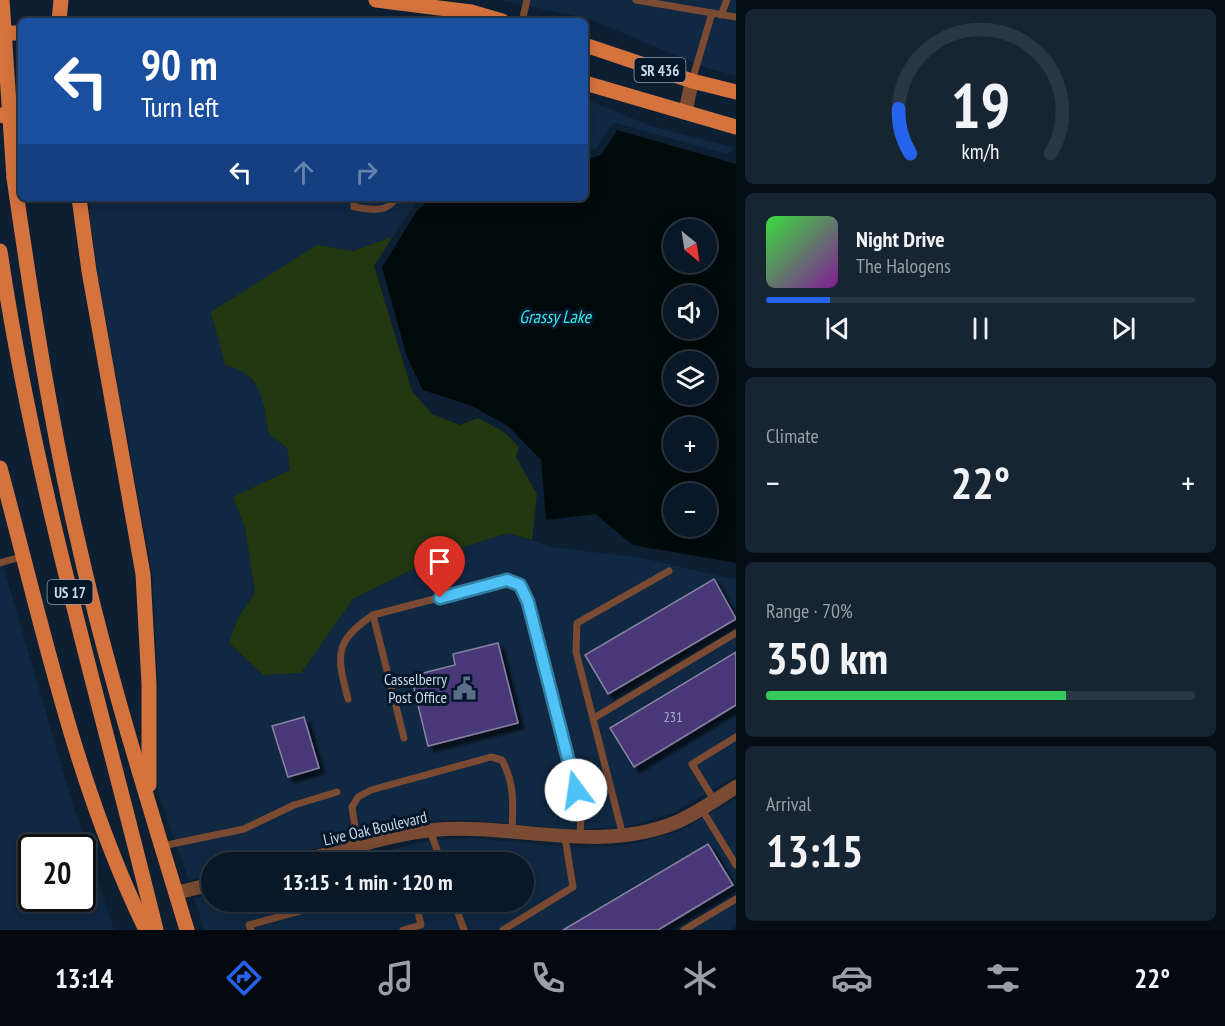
<!DOCTYPE html>
<html lang="en">
<head>
<meta charset="utf-8">
<style>
	body { margin:0; font-family:"PT Sans Narrow",sans-serif; background:#172432; color:#f1f3f6; height:100vh; display:flex; flex-direction:column; font-size:22px; white-space:nowrap }
	* { box-sizing:border-box; margin:0 }
	p { font-size:20px; color:#999fa7 }
	.icon { flex:none; width:33px; height:33px; fill:none; stroke:currentColor; stroke-width:2; stroke-linecap:round; stroke-linejoin:round }
	.map { position:relative; flex:1; overflow:hidden }
	.drawer { display:flex; flex-direction:column; gap:9px; padding:9px; background:#050d15; width:489px }
	.drawer>* { flex:none }
	.top-card { position:absolute; left:18px; top:18px; width:570px; height:183px; border-radius:9px; box-shadow:0 3px 15px #0003,0 0 0 2px #293643; background:#1a4fa0; color:#fff; overflow:hidden }
	.needle { width:39px; rotate:150deg }
	.fabs { position:absolute; left:663px; top:219px; display:grid; gap:12px }
	.fabs a { display:grid; place-items:center; width:54px; height:54px; border-radius:50%; background:#091726; box-shadow:0 3px 15px #0003,0 0 0 2px #293643; font-size:30px }
	.speed { position:absolute; left:18px; top:834px; display:flex; gap:12px; font-size:30px; font-weight:700; text-align:center }
	.speed>* { display:grid; place-content:center; width:78px; height:78px; border-radius:50%; background:#091726; box-shadow:0 3px 15px #0003,0 0 0 2px #293643; line-height:1 }
	.speed .limit { border:3px solid #111; border-radius:9px; background:#fff; color:#111 }
	.pin { position:absolute; display:grid; place-items:center; width:51px; height:51px; color:#fff; margin:-62px -26px; border-radius:50% 50% 50% 0; rotate:-45deg; box-shadow:0 0 6px #0007 }
	.pin .icon { rotate:45deg }
	.me { position:absolute; width:66px; margin:-33px; rotate:346deg; stroke-linejoin:round; filter:drop-shadow(0 0 4px #0008) }
	.turn { display:flex; align-items:center; gap:21px; height:126px; padding:0 24px; font-size:27px }
	.turn .icon { width:78px; height:78px; stroke-width:2.5 }
	.turn b { display:block; font-size:42px; line-height:51px }
	.lanes { display:flex; align-items:center; height:57px; padding:0 24px; background:#0003; justify-content:center; gap:30px; direction:ltr }
	.lanes .off { opacity:.35 }
	.big { font-size:45px; font-weight:700; line-height:1.1 }
	.drawer .tile { flex:1; display:flex; flex-direction:column; justify-content:center; gap:9px; min-width:0; padding:0 21px; border-radius:9px; background:#172432 }
	.drawer .dial { align-items:center; gap:0 }
	.dial svg { height:156px; overflow:visible; fill:none; stroke:#293643; stroke-width:7; stroke-linecap:round; text-anchor:middle }
	.dial text { fill:#f1f3f6; stroke:none }
	.song { display:flex; align-items:center; gap:18px }
	.cover { width:72px; height:72px; border-radius:9px; background:linear-gradient(135deg,hsl(120 70% 55%),hsl(290 70% 35%)) }
	.played { height:6px; border-radius:3px; background:linear-gradient(90deg,#2563eb 15%,#293643 15%) }
	.keys { display:flex; justify-content:space-around; direction:ltr }
	.heat { display:flex; justify-content:space-between; align-items:center; font-size:33px; direction:ltr }
	.charge { height:9px; border-radius:4px; background:linear-gradient(90deg,#34c759 70%,#293643 0) }
	.trip { position:absolute; left:201px; top:852px; width:333px; height:60px; border-radius:30px; background:#091726; box-shadow:0 3px 15px #0003,0 0 0 2px #293643; font-weight:700; line-height:60px; text-align:center }
	.tab-bar { display:flex; height:96px; justify-content:space-around; align-items:center; background:#04090f; color:#999fa7 }
	.tab-bar .icon { width:42px; height:42px }
	.tab-bar .active { color:#2563eb }
	.tab-bar b { font-size:27px; color:#f1f3f6 }
	main { display:flex; flex:1; min-height:0 }
	.map>svg:first-child { display:block }
	.built { fill:#102842; fill-rule:evenodd }
	.green { fill:#233711 }
	.water { fill:#000a0a; fill-rule:evenodd }
	.building { fill:#493878; stroke:#8782a1; stroke-width:1.5; filter:url(#shadow) }
	.lines { fill:none; stroke-linecap:round; stroke-linejoin:round }
	.service { stroke:#7a4a32; stroke-width:7 }
	.minor { stroke:#7a4a32; stroke-width:14 }
	.primary { stroke:#d5733e; stroke-width:15 }
	.primary-bridge { stroke:#d5733e; stroke-width:15 }
	.route-casing { stroke:#337fa1; stroke-width:15 }
	.route { stroke:#4fc3f7; stroke-width:10 }
	.labels { text-anchor:middle; dominant-baseline:central; stroke-width:6; stroke-linejoin:round; paint-order:stroke }
	.number-label { font-size:14px; fill:#aaaec9 }
	.shield { fill:#041629; stroke:#8f9cac; stroke-width:1.5 }
	.shield-label { font-size:15px; font-weight:bold; fill:#cad6e4 }
	.poi-label { font-size:16px; fill:#cad6e4; stroke:#041629; text-anchor:end }
	.street-label { font-size:16px; fill:#cad6e4; stroke:#041629 }
	.water-label { font-size:18px; font-style:italic; fill:#36e8ea; stroke:#041629 }
</style>
</head>
<body>
<main>
<div class="map">
<svg width="736" height="930" viewBox="0 0 736 930">
	<defs>
		<filter id="shadow"><feDropShadow dx="5.5" dy="5.5" stdDeviation="1.5" flood-color="#0009"/></filter>
	</defs>
	<rect width="100%" height="100%" fill="#0c1f33"/>
	<g class="built">
		<path d="M500 0H736V76L704 67 589 19Z"/>
		<path d="M585 99 651 126 736 148 726 154 616 123 610 126 597 148 585 152Z"/>
		<path d="M87 198H419L392 237 353 251 317 245 244 370 261 392 269 434 287 448 290 470 233 497 245 528 255 593 238 618 229 643 263 675 301 673 353 599 448 552 508 533 552 547 642 558 736 580V776L673 813 629 826 579 830 471 820 428 821 260 862H212L211 875 189 881 158 792V684L152 573 97 271 89 210 91 209Z"/>
		<path d="M0 555 72 802 114 930H0ZM32 848H82V898H32Z"/>
		<path d="M736 798V926L729 930H204L194 898 211 894 212 902H524V862H336L432 840 472 838 581 848 633 844 680 831Z"/>
	</g>
	<path class="green" d="M401 224 374 266 412 391 432 414 460 425 478 418 504 432 519 447 516 457 537 494 532 540 508 533 448 552 353 599 301 673 263 675 229 643 238 618 255 593 245 528 233 497 290 470 287 448 269 434C262 400 264 375 225 365L211 312 317 245 353 251 392 237Z"/>
	<path class="water" d="M617 130 736 164V563L633 545 595 514 546 520 541 460 508 426 472 406 423 390 407 357 382 267 417 211 431 198H585V161L602 154ZM674 230H706V262H674ZM674 296H706V328H674ZM674 362H706V394H674ZM674 428H706V460H674ZM674 494H706V526H674Z"/>
	<g class="building">
		<path d="M714 579 736 619 608 694 585 655Z"/>
		<path d="M498 643 518 723 428 746 411 676 455 665 453 654Z"/>
		<path d="M736 652V705L634 767 610 728Z"/>
		<path d="M304 717 319 768 288 777 272 726Z"/>
		<path d="M708 844 733 885 658 930H563Z"/>
	</g>
	<g class="lines">
		<g class="service">
			<path d="M636 0 736 17"/>
			<path d="M721 15 727 0"/>
			<path d="M522 21 527 0"/>
			<path d="M692 81 712 13"/>
			<path d="M354 198V207C371 209 386 214 396 198"/>
			<path d="M0 563 24 556"/>
			<path d="M348 699C337 656 333 642 373 615"/>
			<path d="M594 718 736 633"/>
			<path d="M404 738 373 615 507 580 520 584 528 602 581 812 580 836"/>
			<path d="M714 800 692 764 736 737"/>
			<path d="M701 808 736 865"/>
			<path d="M430 830 441 862"/>
			<path d="M623 836 576 652 577 623 669 571"/>
			<path d="M162 846 244 829 294 805 337 792"/>
			<path d="M358 847 352 807 358 797 371 790 491 757 502 760C515 784 513 806 512 832"/>
			<path d="M338 852 340 862"/>
			<path d="M454 902 464 930"/>
			<path d="M251 930 249 925 333 902"/>
			<path d="M403 930 421 925 416 902"/>
			<path d="M503 930 573 887 565 838"/>
			<path d="M684 930 736 899"/>
		</g>
		<g class="minor">
			<path d="M685 113 692 81"/>
			<path d="M298 862C341 851 387 835 432 830 514 822 596 855 677 822 697 813 717 799 736 787"/>
			<path d="M176 893 212 884"/>
		</g>
		<g class="primary">
			<path d="M376 0 471 12 502 21"/>
			<path d="M59 21 61 0"/>
			<path d="M0 33H21"/>
			<path d="M585 45 692 81 736 92"/>
			<path d="M585 83 736 127"/>
			<path d="M0 115 21 120"/>
			<path d="M14 178C32 303 51 427 80 550 109 678 149 804 187 930"/>
			<path d="M79 198 89 271 143 574 149 684V785"/>
			<path d="M0 251C34 481 101 705 156 930"/>
			<path d="M0 468C42 623 75 785 146 930"/>
		</g>
		<path class="primary-bridge" d="M2 0 14 178"/>
	</g>
	<g class="lines">
		<defs>
			<path id="route" d="M440 598 507 580 520 585 528 602 576 790"/>
		</defs>
		<use href="#route" class="route-casing"/>
		<use href="#route" class="route"/>
	</g>
	<defs>
		<symbol id="civic-bare" viewBox="-9 -9 18 18"><path d="M-.6-6.5H3V-4.5H.6V-3L4-1V1h2V6H-6V1h2V-1L-.6-3ZM-1.2 2.5V6h2.4V2.5Z" fill="#5c6f8a" stroke="#041629" stroke-width="2.5" paint-order="stroke"/></symbol>
	</defs>
	<g fill-rule="evenodd">
		<use href="#civic-bare" x="448" y="672" width="33" height="33"/>
	</g>
	<g class="labels">
		<g class="number-label">
			<text x="673" y="717">231</text>
		</g>
		<g class="shield">
			<rect x="634.5" y="58" width="51" height="24" rx="4.5"/>
			<rect x="47.5" y="580" width="45" height="24" rx="4.5"/>
		</g>
		<g class="shield-label">
			<text x="660" y="70">SR 436</text>
			<text x="70" y="592">US 17</text>
		</g>
		<g class="poi-label">
			<text x="447" y="679">Casselberry<tspan x="447" dy="18">Post Office</tspan></text>
		</g>
		<g class="street-label">
			<text transform="translate(375 828) rotate(-13)">Live Oak Boulevard</text>
		</g>
		<g class="water-label">
			<text x="555" y="316">Grassy Lake</text>
		</g>
	</g>
</svg>
<div class="fabs">
<a><svg class="needle" viewBox="-14 -14 28 28"><path d="M0-13l5 13h-10z" fill="#e53935"/><path d="M0 13l5-13h-10z" fill="#999fa7"/></svg></a>
<a><svg class="icon" aria-label="sound" viewBox="0 0 24 24"><path d="M4 9h4l5-4v14l-5-4H4zM17 9q2 3 0 6"/></svg></a>
<a><svg class="icon" aria-label="layers" viewBox="0 0 24 24"><path d="M12 4l9 5-9 5-9-5zM3 14l9 5 9-5"/></svg></a>
<a>+</a>
<a>−</a>
</div>
<div class="speed"><div class="limit">20</div></div>
<div class="pin" style="left:440px;top:598px;background:#d93025"><svg class="icon" aria-label="arrive" viewBox="0 0 24 24"><path d="M6 21V4h12l-3 4 3 4H6"/></svg></div>
<svg class="me" style="left:576px;top:790px" viewBox="-20 -20 40 40"><circle r="19" fill="#fff"/><path d="M0-13L10 11 0 6-10 11z" fill="#4fc3f7"/></svg>
<div class="trip">13:15 · 1 min · 120 m</div>
<div class="top-card">
<div class="turn"><svg class="icon" aria-label="left" viewBox="0 0 24 24"><path d="M17 20v-9H6M10 6l-5 5 5 5"/></svg><div><b>90 m</b>Turn left</div></div>
<div class="lanes"><svg class="icon" aria-label="left" viewBox="0 0 24 24"><path d="M17 20v-9H6M10 6l-5 5 5 5"/></svg><svg class="icon off" aria-label="ahead" viewBox="0 0 24 24"><path d="M12 20V5M6 11l6-6 6 6"/></svg><svg class="icon off" aria-label="right" viewBox="0 0 24 24"><path d="M7 20v-9h11M14 6l5 5-5 5"/></svg></div>
</div>
</div>
<section class="drawer">
<div class="tile dial"><svg viewBox="0 0 100 80">
<path d="M14 69A42 42 0 1 1 86 69"/>
<path d="M14 69A42 42 0 0 1 8 46" stroke="#2563eb"/>
<text x="50" y="56" font-size="32" font-weight="700">19</text>
<text x="50" y="72" font-size="11">km/h</text>
</svg></div>
<div class="tile">
<div class="song"><i class="cover"></i><div><b>Night Drive</b><p>The Halogens</p></div></div>
<div class="played"></div>
<div class="keys"><svg class="icon" aria-label="previous" viewBox="0 0 24 24"><path d="M18 5L8 12l10 7zM5 5v14"/></svg><svg class="icon" aria-label="pause" viewBox="0 0 24 24"><path d="M8 5v14M16 5v14"/></svg><svg class="icon" aria-label="next" viewBox="0 0 24 24"><path d="M6 5l10 7-10 7zM19 5v14"/></svg></div>
</div>
<div class="tile"><p>Climate</p>
<div class="heat"><a>−</a><b class="big">22°</b><a>+</a></div>
</div>
<div class="tile"><p>Range · 70%</p><b class="big">350 km</b><div class="charge"></div></div>
<div class="tile"><p>Arrival</p><b class="big">13:15</b></div>
</section>
</main>
<nav class="tab-bar">
<b>13:14</b>
<svg class="icon active" aria-label="directions" viewBox="0 0 24 24"><path d="M12 3l9 9-9 9-9-9zM9 14v-3h6M13 9l2 2-2 2"/></svg>
<svg class="icon" aria-label="music" viewBox="0 0 24 24"><path d="M9 18V5l10-2v13"/><circle cx="6" cy="18" r="3"/><circle cx="16" cy="16" r="3"/></svg>
<svg class="icon" aria-label="phone" viewBox="0 0 24 24"><path d="M5 4h4l2 5-3 2q2 4 5 5l2-3 5 2v4C11 20 4 13 5 4z"/></svg>
<svg class="icon" aria-label="climate" viewBox="0 0 24 24"><path d="M12 3v18M4 7l16 10M4 17L20 7"/></svg>
<svg class="icon" aria-label="car" viewBox="0 0 24 24"><path d="M5 17H2v-5l4-1 3-4h7l3 4 3 1v5h-3M9 17h6M6 11h13"/><circle cx="7" cy="17" r="2"/><circle cx="17" cy="17" r="2"/></svg>
<svg class="icon" aria-label="filters" viewBox="0 0 24 24"><path d="M4 7h16M4 17h16"/><circle cx="9" cy="7" r="2"/><circle cx="15" cy="17" r="2"/></svg>
<b>22°</b>
</nav>
</body>
</html>
